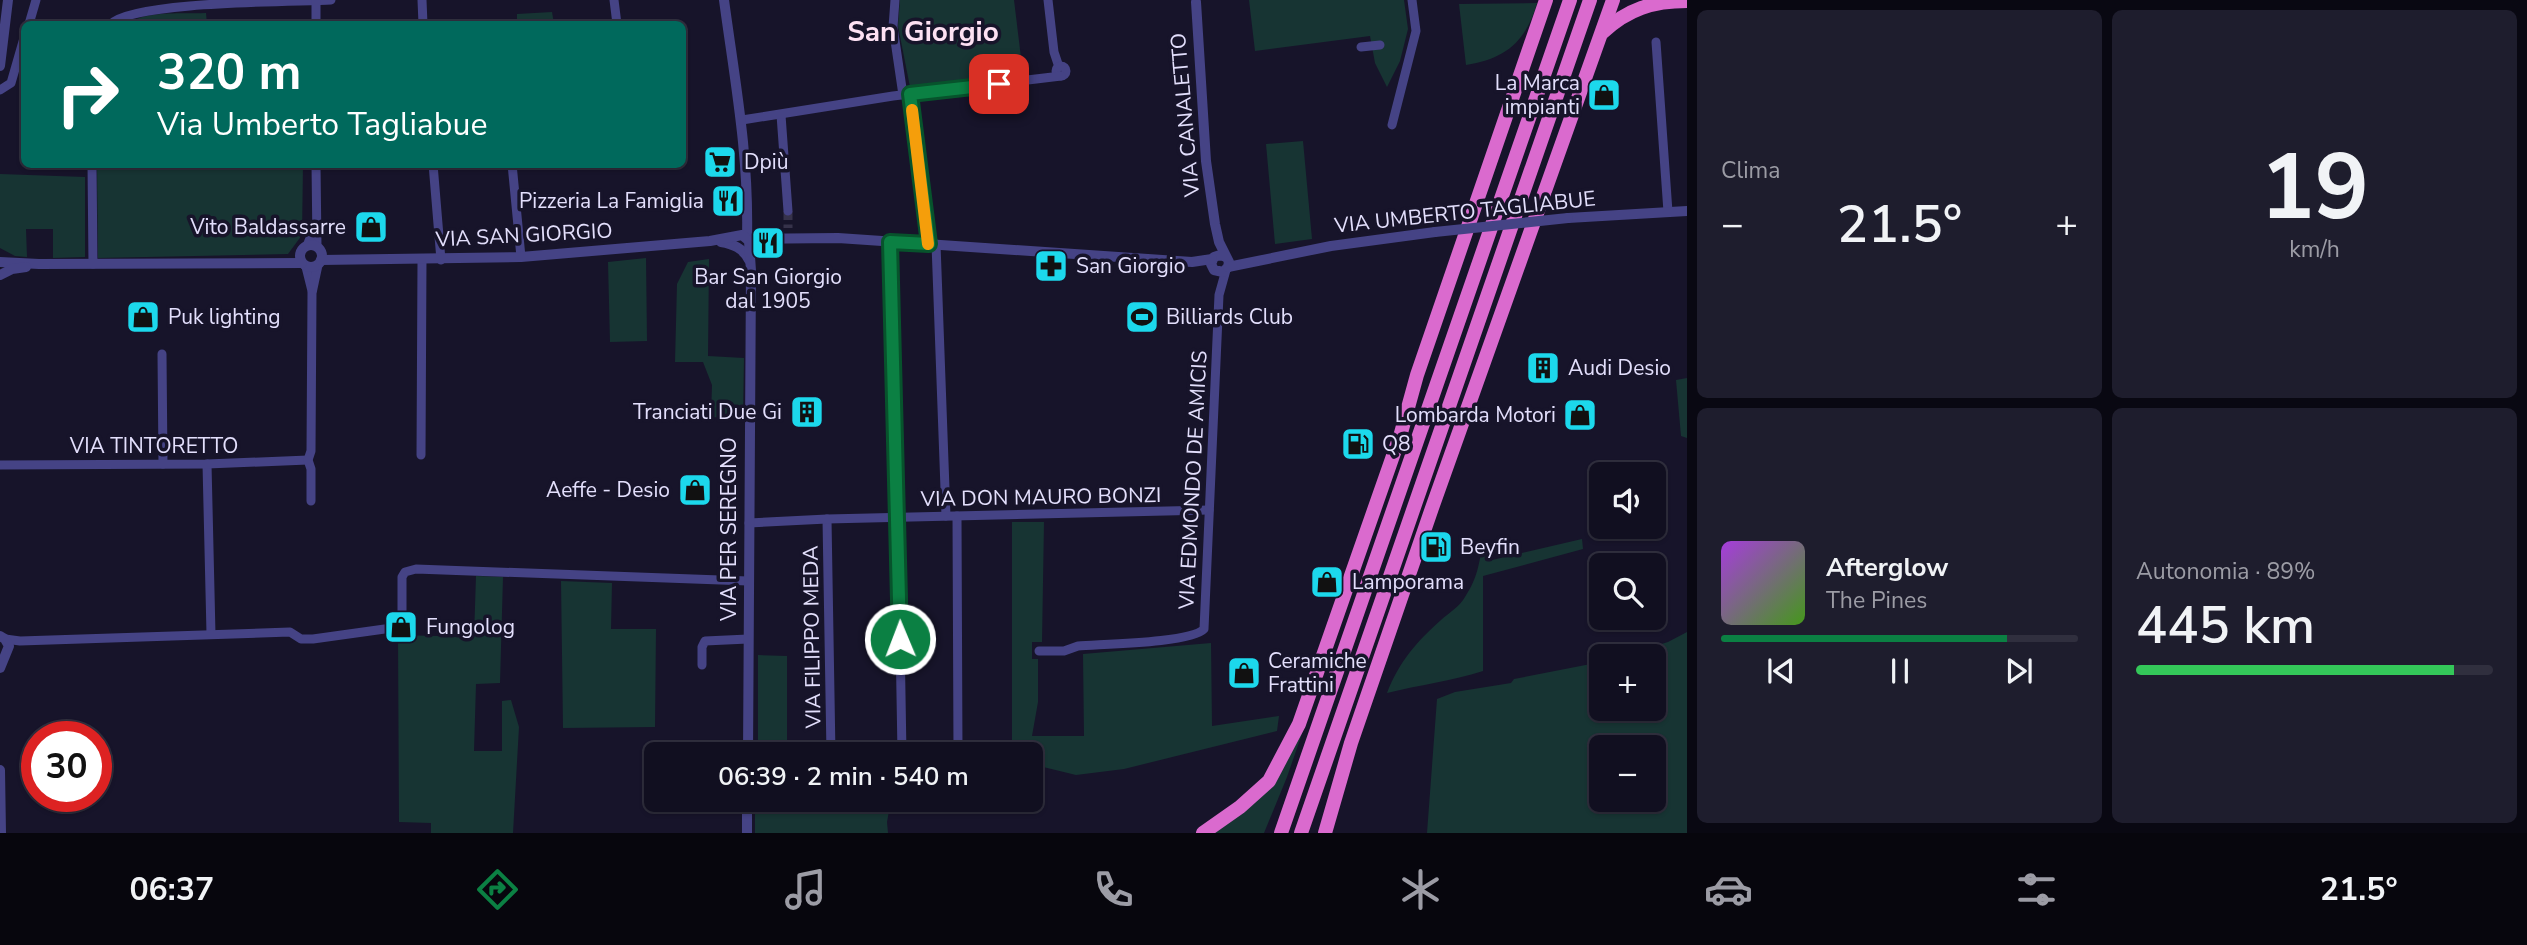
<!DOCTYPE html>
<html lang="it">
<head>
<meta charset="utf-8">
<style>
	body { margin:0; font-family:"Nunito Sans",sans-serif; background:#1e1d2d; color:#f1f3f6; height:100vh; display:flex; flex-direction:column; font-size:26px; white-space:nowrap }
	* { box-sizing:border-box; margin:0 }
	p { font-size:23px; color:#9c9ca5 }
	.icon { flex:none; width:38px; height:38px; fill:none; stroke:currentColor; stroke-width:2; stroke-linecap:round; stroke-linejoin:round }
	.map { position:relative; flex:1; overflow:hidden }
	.panel { display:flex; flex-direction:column; gap:10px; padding:10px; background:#090812; width:840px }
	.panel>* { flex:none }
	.top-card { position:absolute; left:21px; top:21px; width:665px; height:147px; border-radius:10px; box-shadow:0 2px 5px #0004,0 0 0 2px #302f3e; background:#00695c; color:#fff; overflow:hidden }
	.controls { position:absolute; left:1589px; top:462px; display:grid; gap:14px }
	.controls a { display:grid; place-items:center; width:77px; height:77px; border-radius:10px; background:#110f20; box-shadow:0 2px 5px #0004,0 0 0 2px #302f3e; font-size:35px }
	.speed { position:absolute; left:21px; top:721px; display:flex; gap:14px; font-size:35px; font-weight:700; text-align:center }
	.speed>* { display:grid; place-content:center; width:91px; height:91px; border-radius:50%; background:#110f20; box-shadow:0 2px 5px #0004,0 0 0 2px #302f3e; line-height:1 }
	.speed .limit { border:10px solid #d22; background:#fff; color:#111 }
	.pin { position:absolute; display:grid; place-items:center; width:60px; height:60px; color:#fff; margin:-30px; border-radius:14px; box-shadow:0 4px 10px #0006 }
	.me { position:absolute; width:77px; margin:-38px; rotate:359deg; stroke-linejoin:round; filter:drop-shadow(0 0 5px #0008) }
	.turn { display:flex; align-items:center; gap:24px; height:147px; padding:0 21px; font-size:32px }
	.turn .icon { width:91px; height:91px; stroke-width:2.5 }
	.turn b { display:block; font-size:49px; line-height:60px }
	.big { font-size:52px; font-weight:600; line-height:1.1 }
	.panel .tile { flex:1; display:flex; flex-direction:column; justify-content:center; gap:10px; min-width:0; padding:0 24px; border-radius:10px; background:#1e1d2d }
	.panel .dial { align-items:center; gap:0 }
	.dial b { font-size:91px; line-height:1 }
	.song { display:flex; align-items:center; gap:21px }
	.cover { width:84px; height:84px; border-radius:10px; background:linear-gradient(135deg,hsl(280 70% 55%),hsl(100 70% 35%)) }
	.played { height:7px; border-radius:4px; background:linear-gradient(90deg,#0b8043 80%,#302f3e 80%) }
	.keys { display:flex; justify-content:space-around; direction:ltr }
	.heat { display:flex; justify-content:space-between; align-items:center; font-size:38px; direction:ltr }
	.charge { height:10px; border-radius:5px; background:linear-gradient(90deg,#34c759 89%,#302f3e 0) }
	.panel .tiles { flex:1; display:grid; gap:10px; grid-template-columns:repeat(2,1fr) }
	.trip { position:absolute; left:644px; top:742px; width:399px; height:70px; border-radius:10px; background:#110f20; box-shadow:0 2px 5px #0004,0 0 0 2px #302f3e; font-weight:600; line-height:70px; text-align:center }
	.dock { display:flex; height:112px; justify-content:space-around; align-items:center; background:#07060d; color:#9c9ca5 }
	.dock .icon { width:49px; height:49px }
	.dock .active { color:#0b8043 }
	.dock b { font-size:32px; color:#f1f3f6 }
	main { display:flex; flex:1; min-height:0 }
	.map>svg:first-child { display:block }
	.green { fill:#173433; fill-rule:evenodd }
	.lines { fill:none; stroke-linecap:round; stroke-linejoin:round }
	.minor-tunnel { stroke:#36324a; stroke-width:9; stroke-dasharray:9 4.5; stroke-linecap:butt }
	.minor { stroke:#454385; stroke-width:9 }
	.tertiary { stroke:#454385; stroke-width:10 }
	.trunk { stroke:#da6ace; stroke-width:14 }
	.tertiary-bridge { stroke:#454385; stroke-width:10 }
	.route-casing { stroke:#07532c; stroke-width:18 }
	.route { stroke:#0b8043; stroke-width:12 }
	.slow { stroke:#f59e0b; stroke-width:12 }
	.labels { text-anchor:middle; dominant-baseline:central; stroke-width:7; stroke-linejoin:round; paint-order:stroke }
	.poi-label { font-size:21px; fill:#e3dffc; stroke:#17142a; text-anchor:start }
	.street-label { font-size:21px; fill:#e3dffc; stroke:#17142a }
	.district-label { font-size:28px; font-weight:bold; fill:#fde1f3; stroke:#17142a }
</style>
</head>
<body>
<main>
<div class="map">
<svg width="1687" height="833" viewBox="0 0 1687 833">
	<rect width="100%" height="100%" fill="#17142a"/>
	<g class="green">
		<path d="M900 0H1014L1023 74 910 87 898 26Z"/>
		<path d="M1249 0H1404L1408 29 1400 61 1387 87 1375 63 1370 36 1255 51Z"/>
		<path d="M1537 3C1526 42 1505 59 1466 65L1459 4Z"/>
		<path d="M552 12 554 24H517V14Z"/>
		<path d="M206 13 207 24H127C146 10 183 14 206 13Z"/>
		<path d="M1303 141 1312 239 1275 244 1266 144Z"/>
		<path d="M97 165H303L302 235 288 254 98 258Z"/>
		<path d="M0 174 85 177V257L53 258V229H26L27 257 15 256 0 248Z"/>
		<path d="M646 258 647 341 610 342 608 262Z"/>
		<path d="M709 259 708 356 744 358 743 419 711 417 712 385 703 362H675L677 284 688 262Z"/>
		<path d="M1687 378V438L1681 436 1676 380Z"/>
		<path d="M1012 522H1044L1042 642H1032V659H1038V702L1032 736H1084L1083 654 1211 643 1212 726 1279 716 1277 731 1124 769 1076 775 1031 764V754H1012Z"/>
		<path d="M1582 539 1583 549 1483 576V671C1452 681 1419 685 1387 693 1399 662 1417 641 1441 620 1449 613 1460 606 1465 597 1478 577 1479 564 1483 541L1488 561Z"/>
		<path d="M476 576 503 577 500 683 476 684 474 751H502V701L511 700 519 727 513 833H431V823L399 822 398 635 474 637Z"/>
		<path d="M561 581 612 583 611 629H656L655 727 563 728Z"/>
		<path d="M1687 632V833H1427L1437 699 1455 692 1511 683 1514 679 1601 662V709H1654V656H1623L1668 642ZM1601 747H1654V800H1601Z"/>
		<path d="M758 655 787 656V748L764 749 758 740Z"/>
		<path d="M1305 725 1287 777 1264 833H1211L1246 809Z"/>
		<path d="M755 800H891L887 822 888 833H755Z"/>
	</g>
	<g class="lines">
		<path class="minor-tunnel" d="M788 211V228"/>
		<g class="minor">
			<path d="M422 0 423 24"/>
			<path d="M614 0 617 24"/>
			<path d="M895 0 893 27 903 95"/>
			<path d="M1048 0 1054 52 1059 67"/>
			<path d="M29 24 36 0"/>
			<path d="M111 24C133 1 292 2 331 0"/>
			<path d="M316 24V0"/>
			<path d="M1656 42 1668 212"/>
			<path d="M1361 47 1380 45"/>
			<circle cx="1061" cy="71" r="5"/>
			<path d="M0 90 11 83 24 38"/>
			<path d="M910 94 928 244"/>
			<path d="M781 115 788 211"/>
			<path d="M742 120 893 96 1061 76"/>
			<path d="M1392 125 1416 31 1412 0"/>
			<path d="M92 164 93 264"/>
			<path d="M316 164 317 247"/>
			<path d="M433 164 441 260"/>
			<path d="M512 164 521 257"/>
			<path d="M890 242 898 518 902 754"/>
			<path d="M936 244 946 516"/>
			<path d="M307 246 314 228"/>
			<path d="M306 267 312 291"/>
			<path d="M162 354 163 464"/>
			<path d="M421 455 422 260"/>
			<path d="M207 464 211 634"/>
			<path d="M0 465 207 464 308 460"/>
			<path d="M311 501V469L308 460 311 451 312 293 318 265"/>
			<path d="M957 516 958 754"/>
			<path d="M827 519 831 754"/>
			<path d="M749 523 827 519 1209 510"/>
			<path d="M5 639 20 641 290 632 301 639H313L399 627 402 622V577L405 572 416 569 748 581"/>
			<path d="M1039 651H1064L1078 646C1101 644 1191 643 1204 629L1219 295 1226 270"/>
			<path d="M702 665V647L705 641 748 639"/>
		</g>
		<g class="tertiary">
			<path d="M724 0C735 82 749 154 747 238"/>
			<path d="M1196 2 1206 161 1215 224 1219 242 1229 262 1228 267 1223 272 1214 270 1211 264 1214 257 1220 255 1226 257"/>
			<path d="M0 66 8 0"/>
			<path d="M1568 218 1687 211"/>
			<path d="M748 239 838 238 1192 262 1212 259"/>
			<path d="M721 242C733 244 743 248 749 260"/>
			<circle cx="311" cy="256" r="11"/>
			<path d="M321 260 521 257 710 241 742 235 749 241 751 271 748 754"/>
			<path d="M0 262 39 264 302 263"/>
			<path d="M1228 267 1331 246 1435 232"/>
			<path d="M0 275 12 269 26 267"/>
			<path d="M0 636 5 639 9 646 0 668"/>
			<path d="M0 770 1 833"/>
			<path d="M747 800V833"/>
		</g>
		<g class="trunk">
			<path d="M1603 32C1628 9 1653 1 1687 1"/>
			<path d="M1203 833 1240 807 1269 781 1299 724 1401 433 1417 375 1546 0"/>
			<path d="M1281 833 1570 0"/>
			<path d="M1301 833 1590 0"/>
			<path d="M1325 833 1351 743 1432 508 1613 0"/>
		</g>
		<path class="tertiary-bridge" d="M1435 232 1568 218"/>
	</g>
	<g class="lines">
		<defs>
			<path id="route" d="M900 639 890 242 929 244 910 94 999 84"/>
		</defs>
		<use href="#route" class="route-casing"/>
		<use href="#route" class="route"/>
		<path class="slow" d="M912 110 928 244"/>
	</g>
	<defs>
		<symbol id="shop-square" viewBox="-11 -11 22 22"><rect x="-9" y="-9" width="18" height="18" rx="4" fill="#1cd8ec" stroke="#17142a"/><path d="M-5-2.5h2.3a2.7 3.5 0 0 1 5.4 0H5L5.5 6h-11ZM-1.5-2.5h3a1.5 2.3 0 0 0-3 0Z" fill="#111"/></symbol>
		<symbol id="supermarket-square" viewBox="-11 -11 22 22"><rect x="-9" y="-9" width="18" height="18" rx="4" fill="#1cd8ec" stroke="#17142a"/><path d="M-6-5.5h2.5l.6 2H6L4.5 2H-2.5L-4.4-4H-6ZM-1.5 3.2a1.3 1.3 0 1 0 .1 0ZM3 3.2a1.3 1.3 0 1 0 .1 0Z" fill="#111"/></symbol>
		<symbol id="restaurant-square" viewBox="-11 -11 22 22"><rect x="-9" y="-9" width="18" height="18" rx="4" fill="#1cd8ec" stroke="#17142a"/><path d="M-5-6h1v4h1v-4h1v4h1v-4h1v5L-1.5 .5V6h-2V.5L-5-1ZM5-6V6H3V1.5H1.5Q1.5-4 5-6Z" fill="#111"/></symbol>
		<symbol id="pharmacy-square" viewBox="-11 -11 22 22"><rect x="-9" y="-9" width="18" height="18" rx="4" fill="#1cd8ec" stroke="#17142a"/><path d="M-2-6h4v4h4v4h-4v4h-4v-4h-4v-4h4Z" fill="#111"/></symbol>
		<symbol id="stadium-square" viewBox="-11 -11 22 22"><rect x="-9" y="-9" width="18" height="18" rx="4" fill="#1cd8ec" stroke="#17142a"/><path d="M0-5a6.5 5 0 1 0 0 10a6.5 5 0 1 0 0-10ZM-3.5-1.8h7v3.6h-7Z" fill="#111"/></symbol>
		<symbol id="building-square" viewBox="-11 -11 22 22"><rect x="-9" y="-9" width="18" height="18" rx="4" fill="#1cd8ec" stroke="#17142a"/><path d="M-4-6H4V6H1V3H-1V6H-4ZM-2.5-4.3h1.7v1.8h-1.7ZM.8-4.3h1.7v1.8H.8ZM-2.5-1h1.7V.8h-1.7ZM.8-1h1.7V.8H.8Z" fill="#111"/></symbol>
		<symbol id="fuel-square" viewBox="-11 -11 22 22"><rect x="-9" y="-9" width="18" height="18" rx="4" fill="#1cd8ec" stroke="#17142a"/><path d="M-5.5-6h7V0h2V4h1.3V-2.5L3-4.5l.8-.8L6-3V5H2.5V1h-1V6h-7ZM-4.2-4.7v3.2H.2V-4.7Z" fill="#111"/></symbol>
	</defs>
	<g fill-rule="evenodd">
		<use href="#shop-square" x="1585" y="76" width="38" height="38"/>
		<use href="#supermarket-square" x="701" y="143" width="38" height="38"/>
		<use href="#restaurant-square" x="709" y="182" width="38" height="38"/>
		<use href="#shop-square" x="352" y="208" width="38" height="38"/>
		<use href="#restaurant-square" x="749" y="224" width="38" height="38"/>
		<use href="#pharmacy-square" x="1032" y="247" width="38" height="38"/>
		<use href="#shop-square" x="124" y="298" width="38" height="38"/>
		<use href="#stadium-square" x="1123" y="298" width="38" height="38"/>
		<use href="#building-square" x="1524" y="349" width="38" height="38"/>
		<use href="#building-square" x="788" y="393" width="38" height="38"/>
		<use href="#shop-square" x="1561" y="396" width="38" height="38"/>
		<use href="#fuel-square" x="1339" y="425" width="38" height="38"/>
		<use href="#shop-square" x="676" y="471" width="38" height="38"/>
		<use href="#fuel-square" x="1417" y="528" width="38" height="38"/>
		<use href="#shop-square" x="1308" y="563" width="38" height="38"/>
		<use href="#shop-square" x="382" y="608" width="38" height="38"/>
		<use href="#shop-square" x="1225" y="654" width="38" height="38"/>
	</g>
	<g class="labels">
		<g class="poi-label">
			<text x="1580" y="83" text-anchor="end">La Marca<tspan x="1580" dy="24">impianti</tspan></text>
			<text x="744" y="162">Dpiù</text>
			<text x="704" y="201" text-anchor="end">Pizzeria La Famiglia</text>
			<text x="346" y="227" text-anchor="end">Vito Baldassarre</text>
			<text x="1076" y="266">San Giorgio</text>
			<text x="768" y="277" text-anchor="middle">Bar San Giorgio<tspan x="768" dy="24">dal 1905</tspan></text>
			<text x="168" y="317">Puk lighting</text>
			<text x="1166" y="317">Billiards Club</text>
			<text x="1568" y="368">Audi Desio</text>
			<text x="782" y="412" text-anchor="end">Tranciati Due Gi</text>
			<text x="1556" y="415" text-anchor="end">Lombarda Motori</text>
			<text x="1382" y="444">Q8</text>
			<text x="670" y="490" text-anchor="end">Aeffe - Desio</text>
			<text x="1460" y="547">Beyfin</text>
			<text x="1352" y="582">Lamporama</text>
			<text x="426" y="627">Fungolog</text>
			<text x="1268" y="661">Ceramiche<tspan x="1268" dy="24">Frattini</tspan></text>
		</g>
		<g class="street-label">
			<text transform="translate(1185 115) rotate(-95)">VIA CANALETTO</text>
			<text transform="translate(1465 212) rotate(-6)">VIA UMBERTO TAGLIABUE</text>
			<text transform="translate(524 235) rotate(-3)">VIA SAN GIORGIO</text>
			<text x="154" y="446">VIA TINTORETTO</text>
			<text transform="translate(1193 480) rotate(-87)">VIA EDMONDO DE AMICIS</text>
			<text transform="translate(1041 497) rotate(-1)">VIA DON MAURO BONZI</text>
			<text transform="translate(729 529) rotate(-90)">VIA PER SEREGNO</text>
			<text transform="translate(812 637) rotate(-91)">VIA FILIPPO MEDA</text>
		</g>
		<g class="district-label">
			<text x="923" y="32">San Giorgio</text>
		</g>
	</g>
</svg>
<div class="controls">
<a><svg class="icon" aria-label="sound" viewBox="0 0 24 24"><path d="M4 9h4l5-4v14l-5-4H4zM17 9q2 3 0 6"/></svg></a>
<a><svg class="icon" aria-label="search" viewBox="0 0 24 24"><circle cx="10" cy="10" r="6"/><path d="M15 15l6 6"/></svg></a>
<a>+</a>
<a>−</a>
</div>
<div class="speed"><div class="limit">30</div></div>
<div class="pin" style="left:999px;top:84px;background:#d93025"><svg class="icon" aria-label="arrive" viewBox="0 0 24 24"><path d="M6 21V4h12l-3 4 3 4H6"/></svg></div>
<svg class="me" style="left:900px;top:639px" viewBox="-20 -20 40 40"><circle r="17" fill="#0b8043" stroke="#fff" stroke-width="3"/><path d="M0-11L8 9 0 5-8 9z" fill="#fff"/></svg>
<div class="trip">06:39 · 2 min · 540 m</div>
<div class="top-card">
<div class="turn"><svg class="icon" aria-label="right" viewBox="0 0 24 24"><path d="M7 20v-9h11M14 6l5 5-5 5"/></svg><div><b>320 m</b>Via Umberto Tagliabue</div></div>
</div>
</div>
<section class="panel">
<div class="tiles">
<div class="tile"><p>Clima</p>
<div class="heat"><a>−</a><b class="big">21.5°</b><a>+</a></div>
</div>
<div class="tile dial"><b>19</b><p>km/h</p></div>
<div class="tile">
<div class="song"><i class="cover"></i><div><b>Afterglow</b><p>The Pines</p></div></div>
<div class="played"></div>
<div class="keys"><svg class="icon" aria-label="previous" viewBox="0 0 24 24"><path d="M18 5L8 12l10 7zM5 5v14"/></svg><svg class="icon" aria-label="pause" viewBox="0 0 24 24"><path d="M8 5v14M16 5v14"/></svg><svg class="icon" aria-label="next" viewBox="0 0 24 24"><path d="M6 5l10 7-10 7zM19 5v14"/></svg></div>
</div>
<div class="tile"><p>Autonomia · 89%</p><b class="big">445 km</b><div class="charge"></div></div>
</div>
</section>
</main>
<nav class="dock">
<b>06:37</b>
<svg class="icon active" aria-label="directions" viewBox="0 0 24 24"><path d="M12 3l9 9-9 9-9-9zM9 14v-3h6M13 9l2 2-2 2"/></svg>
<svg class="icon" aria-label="music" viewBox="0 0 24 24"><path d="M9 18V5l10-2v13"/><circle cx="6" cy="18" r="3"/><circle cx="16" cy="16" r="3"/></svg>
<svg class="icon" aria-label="phone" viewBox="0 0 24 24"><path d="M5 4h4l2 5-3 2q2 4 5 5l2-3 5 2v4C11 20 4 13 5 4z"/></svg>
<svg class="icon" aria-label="climate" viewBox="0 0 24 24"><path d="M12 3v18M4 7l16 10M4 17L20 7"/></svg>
<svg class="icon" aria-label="car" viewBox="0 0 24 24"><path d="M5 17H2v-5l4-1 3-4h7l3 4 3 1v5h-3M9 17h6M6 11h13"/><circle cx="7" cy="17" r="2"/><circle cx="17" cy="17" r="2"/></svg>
<svg class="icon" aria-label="filters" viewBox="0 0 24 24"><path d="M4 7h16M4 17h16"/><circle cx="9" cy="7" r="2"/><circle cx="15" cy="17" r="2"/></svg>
<b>21.5°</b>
</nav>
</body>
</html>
